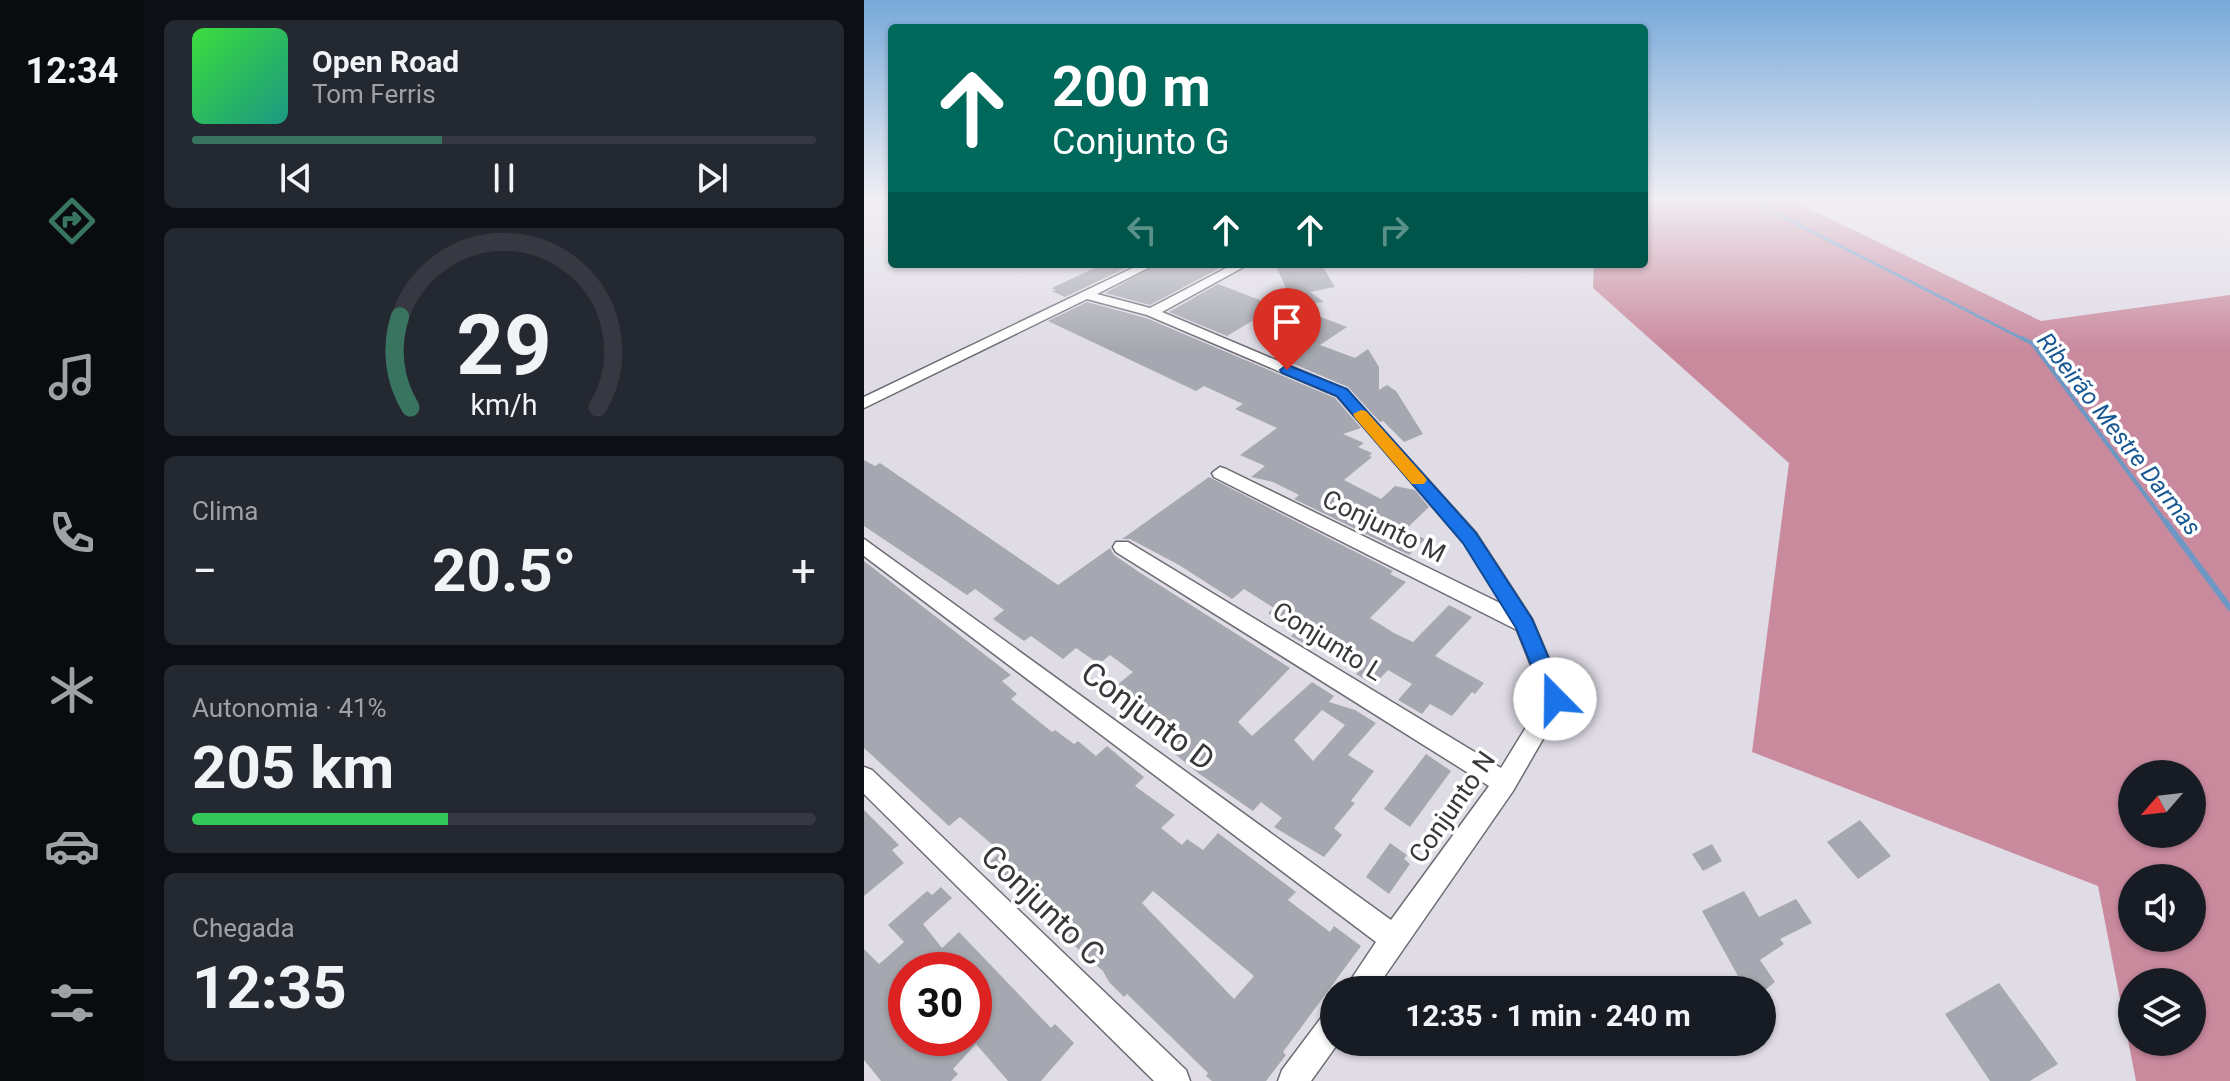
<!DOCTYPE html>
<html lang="pt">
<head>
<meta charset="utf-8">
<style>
	body { margin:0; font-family:Roboto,sans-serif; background:#242831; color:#f1f3f6; height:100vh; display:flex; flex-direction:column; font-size:30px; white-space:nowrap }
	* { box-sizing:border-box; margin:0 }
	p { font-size:26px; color:#9ea1a6 }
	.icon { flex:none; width:44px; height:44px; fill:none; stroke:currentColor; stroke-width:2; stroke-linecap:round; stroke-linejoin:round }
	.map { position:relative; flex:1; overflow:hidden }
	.sheet { display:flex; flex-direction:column; gap:20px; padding:20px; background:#0d0f14; width:720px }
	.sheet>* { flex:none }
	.banner { position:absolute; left:24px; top:24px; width:760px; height:244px; border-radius:8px; box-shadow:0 2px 6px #0004; background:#00695c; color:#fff; overflow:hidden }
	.needle { width:52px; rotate:242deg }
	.fabs { position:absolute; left:1254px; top:760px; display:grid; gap:16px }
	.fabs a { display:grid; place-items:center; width:88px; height:88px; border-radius:50%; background:#171b24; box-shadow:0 2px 6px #0004; font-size:40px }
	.speed { position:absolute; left:24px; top:952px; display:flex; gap:16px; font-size:40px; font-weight:700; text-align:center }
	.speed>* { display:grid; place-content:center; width:104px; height:104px; border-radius:50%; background:#171b24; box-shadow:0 2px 6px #0004; line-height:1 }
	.speed .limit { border:12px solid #d22; background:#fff; color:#111 }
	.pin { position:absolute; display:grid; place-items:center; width:68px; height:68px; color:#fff; margin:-82px -34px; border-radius:50% 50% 50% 0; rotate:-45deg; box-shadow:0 0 8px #0007 }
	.pin .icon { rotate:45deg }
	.me { position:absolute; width:88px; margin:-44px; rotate:338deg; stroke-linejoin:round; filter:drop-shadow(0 0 6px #0008) }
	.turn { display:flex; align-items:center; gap:28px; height:168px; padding:0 32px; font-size:36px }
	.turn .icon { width:104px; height:104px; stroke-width:2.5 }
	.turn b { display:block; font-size:56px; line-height:68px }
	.lanes { display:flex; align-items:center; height:76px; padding:0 32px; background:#0003; justify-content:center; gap:40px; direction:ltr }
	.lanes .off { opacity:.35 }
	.big { font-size:60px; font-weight:700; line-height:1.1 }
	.sheet .card { flex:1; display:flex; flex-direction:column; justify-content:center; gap:12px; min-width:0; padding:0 28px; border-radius:12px; background:#242831 }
	.sheet .dial { align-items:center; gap:0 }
	.dial svg { height:208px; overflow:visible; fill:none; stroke:#363941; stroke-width:7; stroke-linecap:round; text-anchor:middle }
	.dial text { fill:#f1f3f6; stroke:none }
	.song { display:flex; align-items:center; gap:24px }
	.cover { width:96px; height:96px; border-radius:12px; background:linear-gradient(135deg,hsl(120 70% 55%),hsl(170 70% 35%)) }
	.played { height:8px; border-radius:4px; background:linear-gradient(90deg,#38745f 40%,#363941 40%) }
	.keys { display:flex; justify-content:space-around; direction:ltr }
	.heat { display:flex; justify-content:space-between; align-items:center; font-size:44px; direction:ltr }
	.charge { height:12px; border-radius:6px; background:linear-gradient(90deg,#34c759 41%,#363941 0) }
	.trip { position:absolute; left:456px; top:976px; width:456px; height:80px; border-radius:40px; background:#171b24; box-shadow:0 2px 6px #0004; font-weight:700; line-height:80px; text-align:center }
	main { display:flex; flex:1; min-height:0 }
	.tab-bar { display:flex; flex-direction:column; width:144px; justify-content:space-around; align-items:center; background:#090b0e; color:#9ea1a6 }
	.tab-bar .icon { width:56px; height:56px }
	.tab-bar .current { color:#38745f }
	.tab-bar b { font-size:36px; color:#f1f3f6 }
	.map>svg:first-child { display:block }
	.forest { fill:#ca8a9e; fill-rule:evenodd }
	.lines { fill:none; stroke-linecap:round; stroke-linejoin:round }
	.stream-far2 { stroke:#6d98c4; stroke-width:3 }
	.stream-far1 { stroke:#6d98c4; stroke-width:4 }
	.stream { stroke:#6d98c4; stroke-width:6 }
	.building { fill:#a6a8b1; fill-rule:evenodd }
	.street-casing { stroke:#6e6b73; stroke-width:3 }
	.street { fill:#fff; fill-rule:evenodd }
	.route { fill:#1a73e8; stroke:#114b97; stroke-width:2 }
	.slow { fill:#f59e0b }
	.labels { text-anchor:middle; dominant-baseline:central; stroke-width:7; stroke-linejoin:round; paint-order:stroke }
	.far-water-label { font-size:24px; font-style:italic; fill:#195891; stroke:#fff }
	.street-label { font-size:26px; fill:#39373b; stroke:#fff }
	.near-street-label { font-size:32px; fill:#39373b; stroke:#fff }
</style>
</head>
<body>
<main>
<nav class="tab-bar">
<b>12:34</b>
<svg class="icon current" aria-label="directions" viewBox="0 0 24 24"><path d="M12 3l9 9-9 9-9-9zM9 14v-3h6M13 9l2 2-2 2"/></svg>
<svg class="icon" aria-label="music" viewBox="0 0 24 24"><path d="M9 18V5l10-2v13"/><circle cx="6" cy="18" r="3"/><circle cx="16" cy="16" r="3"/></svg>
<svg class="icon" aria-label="phone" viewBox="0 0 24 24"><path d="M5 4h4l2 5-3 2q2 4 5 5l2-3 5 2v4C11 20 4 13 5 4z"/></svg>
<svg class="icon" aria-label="climate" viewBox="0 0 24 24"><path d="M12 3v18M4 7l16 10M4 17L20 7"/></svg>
<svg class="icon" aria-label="car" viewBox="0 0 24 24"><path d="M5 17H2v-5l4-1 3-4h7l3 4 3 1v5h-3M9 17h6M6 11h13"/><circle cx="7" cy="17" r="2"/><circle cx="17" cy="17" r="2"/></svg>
<svg class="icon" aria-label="filters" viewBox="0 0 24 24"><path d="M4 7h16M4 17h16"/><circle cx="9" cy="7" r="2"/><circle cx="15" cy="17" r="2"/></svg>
</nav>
<section class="sheet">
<div class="card">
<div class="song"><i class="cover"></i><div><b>Open Road</b><p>Tom Ferris</p></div></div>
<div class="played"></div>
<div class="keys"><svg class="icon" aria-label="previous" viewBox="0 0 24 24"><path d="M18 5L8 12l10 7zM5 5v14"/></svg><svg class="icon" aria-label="pause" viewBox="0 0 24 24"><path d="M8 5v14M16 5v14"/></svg><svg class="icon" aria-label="next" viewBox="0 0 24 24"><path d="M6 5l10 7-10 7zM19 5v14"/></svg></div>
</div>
<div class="card dial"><svg viewBox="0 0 100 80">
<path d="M14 69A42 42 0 1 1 86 69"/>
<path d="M14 69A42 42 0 0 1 10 34" stroke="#38745f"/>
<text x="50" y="56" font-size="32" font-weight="700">29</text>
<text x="50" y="72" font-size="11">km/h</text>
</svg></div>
<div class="card"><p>Clima</p>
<div class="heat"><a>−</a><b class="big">20.5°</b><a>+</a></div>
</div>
<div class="card"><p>Autonomia · 41%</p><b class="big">205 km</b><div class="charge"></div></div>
<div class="card"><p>Chegada</p><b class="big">12:35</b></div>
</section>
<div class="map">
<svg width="1366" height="1081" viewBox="0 0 1366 1081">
	<rect width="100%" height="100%" fill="#e0dce6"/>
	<path class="forest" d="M780 198H923L1177 321 1366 295V1081H1272L1234 886 888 752 925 463 729 288 730 264H780ZM1268 774H1328V834H1268ZM1268 878H1328V938H1268ZM1268 982H1328V1042H1268Z"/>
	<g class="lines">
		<path class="stream-far2" d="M882 198 1161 340"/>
		<path class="stream-far1" d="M1158 338 1168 343 1303 524"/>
		<path class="stream" d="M1302 522 1366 608"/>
	</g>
	<g class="building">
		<path d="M239 264H270L201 297 188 291 192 290 188 288Z"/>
		<path d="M295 264H363L286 305 241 293Z"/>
		<path d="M411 264H457L471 287 446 292 460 302 430 305Z"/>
		<path d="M354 284 435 315 431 307 483 327 456 345 491 358 504 349 515 367V390L523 385 532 391 559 434 540 442 519 421 516 422 484 387 406 354 432 339 388 321 363 336 305 312Z"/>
		<path d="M223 302 282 318 471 398 497 428 479 434 500 443 494 447 508 453 505 456 508 457 480 480 517 499 531 486 551 490 565 507 541 530 561 539 545 555 430 499 435 495 409 482 387 477 401 466 376 455 413 428 371 409 379 404 340 386 332 391 184 321Z"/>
		<path d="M0 460 11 466 16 463 194 585 246 548 250 555 275 572 426 668 374 722 388 736 448 682 470 696 465 702 491 710 512 723 484 755 510 771 487 801 491 803 470 828 478 835 460 857 410 827 418 818 397 802 389 811 334 773 311 754 319 747 293 727 285 734 273 725 283 716 247 690 269 672 246 655 235 664 212 648 199 659 167 636 160 641 129 619 140 610 111 589 103 595 0 526ZM458 710 481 725 449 761 430 740Z"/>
		<path d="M345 477 529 571 526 574 542 582 506 618 530 633 549 642 585 605 608 617 571 656 620 683 611 694 608 692 588 716 566 704 558 714 534 700 548 684 524 670 510 685 492 674 499 667 465 647 462 650 452 644 448 648 427 636 433 631 404 613 410 608 380 589 368 599 315 565 266 539H258Z"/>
		<path d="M0 561 147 675 138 681 153 694 147 699 188 732 191 730 210 744 214 741 232 756 243 746 280 777 271 786 311 815 297 828 318 845 323 839 339 850 354 833 432 892 424 900 466 932 470 926 497 946 419 1052 422 1055 402 1081H348L342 1076 344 1073 263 994 260 997 245 982 239 971 177 916 179 914 136 873 123 864 137 852 96 817 85 826 0 748ZM289 891 390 976 370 999 278 903Z"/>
		<path d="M562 754 587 771 546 827 520 809Z"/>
		<path d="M0 810 35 845 28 850 40 863 0 896Z"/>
		<path d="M996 820 1027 856 994 879 963 842Z"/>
		<path d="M526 843 543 855 540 859 546 864 525 894 502 877Z"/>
		<path d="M848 844 858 861 839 871 828 854Z"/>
		<path d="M77 887 88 898 59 924 78 948 95 932 187 1028 191 1024 210 1043 177 1081H144L112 1044 89 1069 94 1074 87 1081H17L0 1060V949L15 964 20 960 40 942 24 925 63 891 68 895ZM42 970H110V1038H42Z"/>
		<path d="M880 891 895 917 932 899 948 923 916 939 920 944 896 960 911 982 901 990H887L874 976 838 911Z"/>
		<path d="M1135 983 1194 1064 1166 1081H1126L1081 1014Z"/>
	</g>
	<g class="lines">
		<defs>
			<g id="street">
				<path d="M277 264H292L233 294 286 308 370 264H385L298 312 483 390 612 533 668 619 702 699 649 791 511 990H480L512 942 0 556V539L527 920 625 786 252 552 249 547 252 542H264L637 768 680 698 653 630 350 477 348 473 356 467 362 469 638 604 600 543 473 396 283 315 223 299 0 408V397Z"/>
				<path d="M0 767 8 770 322 1070 326 1081H290L0 794Z"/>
				<path d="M470 1010V1042H475L447 1081H414L418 1070 460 1014Z"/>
			</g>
		</defs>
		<use href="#street" class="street-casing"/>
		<use href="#street" class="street"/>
	</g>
	<linearGradient id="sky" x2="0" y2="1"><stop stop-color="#77a9da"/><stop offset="0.57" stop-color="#f1eff4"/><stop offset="1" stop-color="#f1eff4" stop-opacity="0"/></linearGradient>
	<rect width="1366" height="349" fill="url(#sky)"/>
	<path class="route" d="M423 365 483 389 612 533 668 619 702 699 699 706 691 709 684 706 652 628 599 543 473 396 418 373 416 370Z"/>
	<path class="slow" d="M497 410 502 411 560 476 563 480 560 484H548L491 418 489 414Z"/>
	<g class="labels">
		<g class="far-water-label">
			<text transform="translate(1255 434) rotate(52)">Ribeirão Mestre Darmas</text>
		</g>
		<g class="street-label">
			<text transform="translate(520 526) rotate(26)">Conjunto M</text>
			<text transform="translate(464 641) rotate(32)">Conjunto L</text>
			<text transform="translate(588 807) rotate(-55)">Conjunto N</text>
		</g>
		<g class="near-street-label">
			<text transform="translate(284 716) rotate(37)">Conjunto D</text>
			<text transform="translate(179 905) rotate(44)">Conjunto C</text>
		</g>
	</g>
</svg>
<div class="fabs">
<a><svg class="needle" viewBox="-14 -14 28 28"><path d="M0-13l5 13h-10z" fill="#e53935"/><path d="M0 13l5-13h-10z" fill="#9ea1a6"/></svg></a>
<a><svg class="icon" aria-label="sound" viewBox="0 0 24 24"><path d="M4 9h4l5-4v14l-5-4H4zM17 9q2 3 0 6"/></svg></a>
<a><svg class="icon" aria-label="layers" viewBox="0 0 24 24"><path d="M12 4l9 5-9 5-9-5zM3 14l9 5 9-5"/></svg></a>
</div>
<div class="speed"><div class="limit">30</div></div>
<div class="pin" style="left:423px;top:370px;background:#d93025"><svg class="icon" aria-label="arrive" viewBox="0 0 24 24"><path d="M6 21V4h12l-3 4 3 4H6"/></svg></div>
<svg class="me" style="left:691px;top:699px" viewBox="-20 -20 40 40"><circle r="19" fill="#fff"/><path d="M0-13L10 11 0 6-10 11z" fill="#1a73e8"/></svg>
<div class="trip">12:35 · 1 min · 240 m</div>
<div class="banner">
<div class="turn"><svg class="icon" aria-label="ahead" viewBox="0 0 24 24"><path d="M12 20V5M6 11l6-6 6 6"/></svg><div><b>200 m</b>Conjunto G</div></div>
<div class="lanes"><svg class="icon off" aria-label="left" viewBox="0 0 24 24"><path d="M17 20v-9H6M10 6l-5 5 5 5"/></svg><svg class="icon" aria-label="ahead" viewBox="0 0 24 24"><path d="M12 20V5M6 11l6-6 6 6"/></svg><svg class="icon" aria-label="ahead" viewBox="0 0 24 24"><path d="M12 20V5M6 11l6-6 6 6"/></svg><svg class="icon off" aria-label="right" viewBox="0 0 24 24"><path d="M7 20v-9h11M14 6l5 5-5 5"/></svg></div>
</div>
</div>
</main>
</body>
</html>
